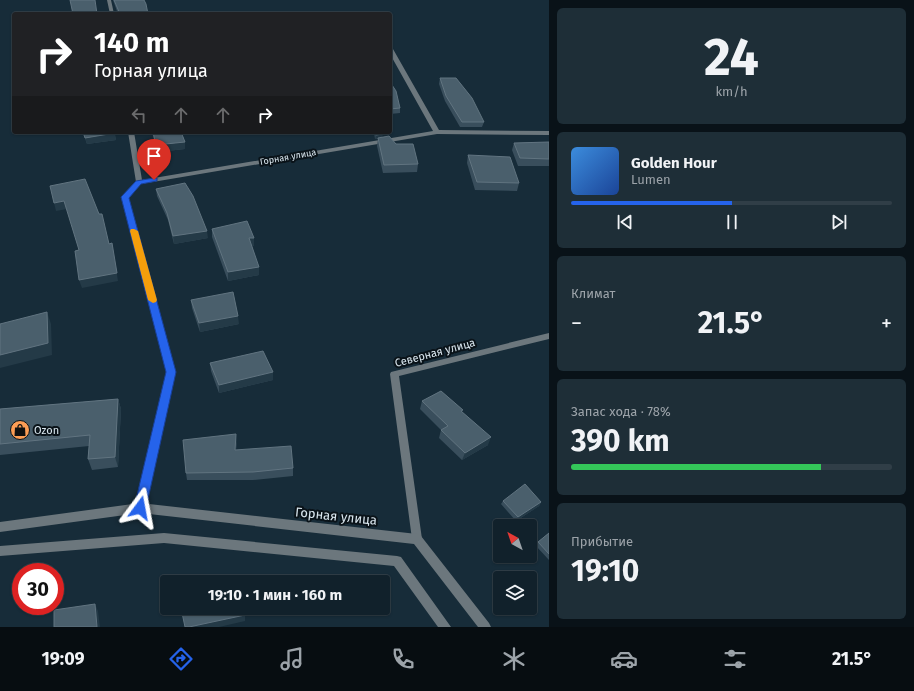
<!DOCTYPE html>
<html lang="ru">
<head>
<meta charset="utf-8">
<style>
	body { margin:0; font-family:"Fira Sans",sans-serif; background:#1e2e37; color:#f1f3f6; height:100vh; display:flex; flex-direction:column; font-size:15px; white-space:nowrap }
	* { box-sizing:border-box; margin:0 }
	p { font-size:13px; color:#9ca3a9 }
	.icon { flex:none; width:22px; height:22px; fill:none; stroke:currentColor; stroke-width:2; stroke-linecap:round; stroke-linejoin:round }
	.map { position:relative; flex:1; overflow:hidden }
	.panel { display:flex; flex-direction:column; gap:8px; padding:8px; background:#091218; width:365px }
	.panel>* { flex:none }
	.top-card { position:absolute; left:12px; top:12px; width:380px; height:122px; border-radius:4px; box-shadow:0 1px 3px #0004,0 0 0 1px #303e47; background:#202124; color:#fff; overflow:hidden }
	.needle { width:26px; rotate:320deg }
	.tools { position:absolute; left:493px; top:519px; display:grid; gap:8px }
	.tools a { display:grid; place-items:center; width:44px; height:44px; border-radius:4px; background:#11212b; box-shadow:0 1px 3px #0004,0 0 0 1px #303e47; font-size:20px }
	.speed { position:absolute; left:12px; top:563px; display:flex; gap:8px; font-size:20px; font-weight:700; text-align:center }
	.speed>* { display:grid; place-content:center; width:52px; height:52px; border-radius:50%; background:#11212b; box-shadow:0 1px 3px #0004,0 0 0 1px #303e47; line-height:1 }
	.speed .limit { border:6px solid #d22; background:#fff; color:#111 }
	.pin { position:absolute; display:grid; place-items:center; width:34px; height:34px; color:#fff; margin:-41px -17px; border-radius:50% 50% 50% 0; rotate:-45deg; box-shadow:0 0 4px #0007 }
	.pin .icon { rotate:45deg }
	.me { position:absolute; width:44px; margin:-22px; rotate:13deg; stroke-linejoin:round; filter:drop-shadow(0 0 3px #0008) }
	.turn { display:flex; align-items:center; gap:14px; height:84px; padding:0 16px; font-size:18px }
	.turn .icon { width:52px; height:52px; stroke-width:2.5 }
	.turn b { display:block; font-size:28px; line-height:34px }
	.lanes { display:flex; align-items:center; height:38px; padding:0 16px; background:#0003; justify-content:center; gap:20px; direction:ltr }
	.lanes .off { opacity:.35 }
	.big { font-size:30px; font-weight:700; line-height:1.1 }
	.panel .card { flex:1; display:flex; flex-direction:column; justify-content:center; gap:6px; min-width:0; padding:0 14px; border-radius:6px; background:#1e2e37 }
	.panel .dial { align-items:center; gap:0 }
	.dial b { font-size:52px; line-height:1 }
	.song { display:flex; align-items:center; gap:12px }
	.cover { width:48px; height:48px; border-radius:6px; background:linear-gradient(135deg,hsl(210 70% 55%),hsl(220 70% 35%)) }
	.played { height:4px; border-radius:2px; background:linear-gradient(90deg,#2563eb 50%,#303e47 50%) }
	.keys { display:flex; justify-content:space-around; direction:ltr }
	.heat { display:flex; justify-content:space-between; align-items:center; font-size:22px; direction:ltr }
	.charge { height:6px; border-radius:3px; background:linear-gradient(90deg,#34c759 78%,#303e47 0) }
	.trip { position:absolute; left:160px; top:575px; width:230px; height:40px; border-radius:4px; background:#11212b; box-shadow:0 1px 3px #0004,0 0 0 1px #303e47; font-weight:700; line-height:40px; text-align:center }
	.tabs { display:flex; height:64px; justify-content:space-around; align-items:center; background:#070d11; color:#9ca3a9 }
	.tabs .icon { width:28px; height:28px }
	.tabs .current { color:#2563eb }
	.tabs b { font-size:18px; color:#f1f3f6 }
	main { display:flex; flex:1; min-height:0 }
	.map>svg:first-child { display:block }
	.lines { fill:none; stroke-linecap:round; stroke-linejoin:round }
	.minor { fill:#6c777d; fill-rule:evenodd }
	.tertiary { fill:#6c777d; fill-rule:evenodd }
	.wall { fill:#394e5c }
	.shaded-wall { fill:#243a47 }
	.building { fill:#4a5f6c; stroke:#617480 }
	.route { fill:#2563eb; stroke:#184099 }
	.slow { fill:#f59e0b }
	.labels { text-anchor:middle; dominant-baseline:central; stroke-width:4; stroke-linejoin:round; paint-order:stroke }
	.far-street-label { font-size:9px; fill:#dae7ef; stroke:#0a1319 }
	.street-label { font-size:11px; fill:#dae7ef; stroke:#0a1319 }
	.poi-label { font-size:11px; fill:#dae7ef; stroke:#0a1319; text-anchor:start }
	.near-street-label { font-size:13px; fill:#dae7ef; stroke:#0a1319 }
</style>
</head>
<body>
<main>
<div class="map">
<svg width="549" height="627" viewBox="0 0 549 627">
	<rect width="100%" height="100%" fill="#172c39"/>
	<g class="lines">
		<g class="minor">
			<path d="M107 0H111L114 14H110Z"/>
			<path d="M390 47 393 49 439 130 549 131V135L437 134 141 184 128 197 175 371 145 508 144 511 140 513 136 511 135 508 167 371 122 197 136 182 128 132H134L142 180 433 131 390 54Z"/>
			<path d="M549 333V339L399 376 422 539 421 542 417 544 413 542 412 539 390 374 391 372Z"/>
		</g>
		<g class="tertiary">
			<path d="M140 503 417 534 421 536 489 623 491 627H478L414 544 140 513 0 532V522Z"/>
			<path d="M164 533 397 556 401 557 451 627H438L394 566 164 543 0 556V546Z"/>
		</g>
	</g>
	<g class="wall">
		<path d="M113 0H144L148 14H118Z"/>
		<path d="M440 78 484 122 482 127H460L445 101 439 84Z"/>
		<path d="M390 82 400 108V113L390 114Z"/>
		<path d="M83 132H114L116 140 87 144Z"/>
		<path d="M152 132H181L185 142V149L157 152Z"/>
		<path d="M374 132H381L382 137 396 144 418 164 417 172 383 173 377 146 378 139H375Z"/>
		<path d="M549 142V166H518L512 150 514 143Z"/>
		<path d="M468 155 519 183 517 191 475 190 467 163Z"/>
		<path d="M156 189 208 238 174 244 168 220 157 196Z"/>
		<path d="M212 229 254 238V246H252L259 275 228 281 212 237Z"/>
		<path d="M191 300 239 324 200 332 192 308Z"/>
		<path d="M210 363 273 380 219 393 211 371Z"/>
		<path d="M118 399 121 409 118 467 92 470 88 459 89 446 0 455V409Z"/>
		<path d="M422 401 462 412 488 445 462 460 439 438 441 430 420 409Z"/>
		<path d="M237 442 236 450 293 468V476L253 480H187L186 473Z"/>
		<path d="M503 501 541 502 539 506 516 521 501 504Z"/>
		<path d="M549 533V560L536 546 538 542Z"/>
	</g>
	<g class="shaded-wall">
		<path d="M115 133 116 140 87 144 85 138Z"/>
		<path d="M383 134 382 138 375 139 376 135Z"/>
		<path d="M185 142V149L157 152 156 145Z"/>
		<path d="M64 201 67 209 56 211 54 203Z"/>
		<path d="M207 231 208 238 174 244 173 236Z"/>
		<path d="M249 238H254V246L249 247Z"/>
		<path d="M112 243 118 281 82 288 79 280Z"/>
		<path d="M259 267V275L228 281V272Z"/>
		<path d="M47 312 51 324 52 355 0 368V355Z"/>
		<path d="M238 316 239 324 200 332 199 323Z"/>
		<path d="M273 372V380L219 393V385Z"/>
		<path d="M118 399 121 409 118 467 115 457Z"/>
		<path d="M236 434 237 442 235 458V450Z"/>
		<path d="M491 437 488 445 462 460 465 453Z"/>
		<path d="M541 502 539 506 516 521 518 517Z"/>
		<path d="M95 604 98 611 100 627H97Z"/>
		<path d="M245 615V621L219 627H189Z"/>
	</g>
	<g class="building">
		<path d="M70 0H95L97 14H73Z"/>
		<path d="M114 0H144L146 4 148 14H120Z"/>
		<path d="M440 78H456L472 98 484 122H462L446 96Z"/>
		<path d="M390 82 396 91 400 108 390 109Z"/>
		<path d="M83 132H114L115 133 85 138Z"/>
		<path d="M153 132H181L185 142 156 145Z"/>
		<path d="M375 132H381L383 134 376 135Z"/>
		<path d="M389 136 396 144H413L418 164 384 165 378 138Z"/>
		<path d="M549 142V159L520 158 514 143Z"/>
		<path d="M468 155 510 157 519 183 477 182Z"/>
		<path d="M85 179 99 214H102L109 244 112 243 117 273 79 280 75 251 79 250 64 201 54 203 50 186Z"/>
		<path d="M185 183 193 196 207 231 173 236 167 213 156 189Z"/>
		<path d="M247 221 254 238H249L259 267 228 272 212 229Z"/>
		<path d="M233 292 238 316 199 323 191 300Z"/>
		<path d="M47 312 48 343 0 355V324Z"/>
		<path d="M263 351 273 372 219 385 210 363Z"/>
		<path d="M441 391 463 410 461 411 491 437 465 453 441 430 448 426 422 401Z"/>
		<path d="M118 399 115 457 88 459 90 435 0 444V409Z"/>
		<path d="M236 434 235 450 291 446 293 468 253 472 186 473 183 440Z"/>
		<path d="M525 484 541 502 518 517 503 501Z"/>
		<path d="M549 533V554L538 542Z"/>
		<path d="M239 579 240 582H219Z"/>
		<path d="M95 604 97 627H54V610Z"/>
		<path d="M181 608H244L245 615 189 627H185Z"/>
	</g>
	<path class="route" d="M154 178H157V181L141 184 129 198 176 372 146 508 144 512 140 513 136 512 134 508 166 372 121 197 136 181Z"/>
	<path class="slow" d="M131 229H134L138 231 157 300 156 302 153 303 148 300 130 231Z"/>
	<defs>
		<symbol id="shop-disc" viewBox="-11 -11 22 22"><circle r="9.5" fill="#fd9d55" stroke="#0a1319"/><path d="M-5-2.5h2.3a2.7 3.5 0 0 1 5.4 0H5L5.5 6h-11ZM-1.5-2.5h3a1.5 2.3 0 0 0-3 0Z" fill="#111"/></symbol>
	</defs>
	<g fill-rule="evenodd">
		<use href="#shop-disc" x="9" y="419" width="22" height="22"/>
	</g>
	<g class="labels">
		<g class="far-street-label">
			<text transform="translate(288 157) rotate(-10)">Горная улица</text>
		</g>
		<g class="street-label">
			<text transform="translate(435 353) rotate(-15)">Северная улица</text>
		</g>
		<g class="poi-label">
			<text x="34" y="430">Ozon</text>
		</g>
		<g class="near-street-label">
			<text transform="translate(336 516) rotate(6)">Горная улица</text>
		</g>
	</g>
</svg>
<div class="tools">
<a><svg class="needle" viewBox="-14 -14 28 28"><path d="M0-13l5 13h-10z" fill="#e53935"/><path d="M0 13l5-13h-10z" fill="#9ca3a9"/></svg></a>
<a><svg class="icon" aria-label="layers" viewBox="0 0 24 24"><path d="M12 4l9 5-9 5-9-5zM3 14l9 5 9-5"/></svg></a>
</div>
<div class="speed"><div class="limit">30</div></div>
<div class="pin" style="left:154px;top:180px;background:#d93025"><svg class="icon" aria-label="arrive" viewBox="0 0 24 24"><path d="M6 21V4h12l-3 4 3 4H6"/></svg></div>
<svg class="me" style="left:140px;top:508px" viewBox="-20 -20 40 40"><path d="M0-17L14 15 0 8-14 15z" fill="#2563eb" stroke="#fff" stroke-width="4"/></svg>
<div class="trip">19:10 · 1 мин · 160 m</div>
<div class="top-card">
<div class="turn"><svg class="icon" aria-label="right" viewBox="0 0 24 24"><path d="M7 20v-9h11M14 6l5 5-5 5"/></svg><div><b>140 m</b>Горная улица</div></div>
<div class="lanes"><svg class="icon off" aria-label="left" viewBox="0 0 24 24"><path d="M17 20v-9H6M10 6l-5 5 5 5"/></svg><svg class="icon off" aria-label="ahead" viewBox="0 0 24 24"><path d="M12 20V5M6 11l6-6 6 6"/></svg><svg class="icon off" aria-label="ahead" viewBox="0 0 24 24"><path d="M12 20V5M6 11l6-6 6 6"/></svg><svg class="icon" aria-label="right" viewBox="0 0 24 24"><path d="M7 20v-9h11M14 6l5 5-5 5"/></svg></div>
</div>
</div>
<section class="panel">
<div class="card dial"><b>24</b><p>km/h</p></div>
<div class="card">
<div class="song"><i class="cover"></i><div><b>Golden Hour</b><p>Lumen</p></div></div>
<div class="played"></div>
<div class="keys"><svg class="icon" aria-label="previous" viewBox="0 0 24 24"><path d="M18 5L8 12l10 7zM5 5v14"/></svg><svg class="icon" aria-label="pause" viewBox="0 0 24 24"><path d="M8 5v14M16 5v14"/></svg><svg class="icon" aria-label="next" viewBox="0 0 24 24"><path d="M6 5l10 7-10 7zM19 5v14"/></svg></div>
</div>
<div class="card"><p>Климат</p>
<div class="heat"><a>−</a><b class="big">21.5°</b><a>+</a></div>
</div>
<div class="card"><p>Запас хода · 78%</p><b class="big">390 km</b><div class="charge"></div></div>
<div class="card"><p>Прибытие</p><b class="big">19:10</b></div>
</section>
</main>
<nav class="tabs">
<b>19:09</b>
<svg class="icon current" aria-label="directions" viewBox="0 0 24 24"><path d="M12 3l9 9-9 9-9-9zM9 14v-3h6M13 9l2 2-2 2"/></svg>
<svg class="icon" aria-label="music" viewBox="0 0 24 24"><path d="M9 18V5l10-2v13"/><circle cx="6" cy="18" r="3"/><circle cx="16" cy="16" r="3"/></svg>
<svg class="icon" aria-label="phone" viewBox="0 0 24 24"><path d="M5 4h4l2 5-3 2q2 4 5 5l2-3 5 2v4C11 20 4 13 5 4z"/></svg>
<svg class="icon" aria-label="climate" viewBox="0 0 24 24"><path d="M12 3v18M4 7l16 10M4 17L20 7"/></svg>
<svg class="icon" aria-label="car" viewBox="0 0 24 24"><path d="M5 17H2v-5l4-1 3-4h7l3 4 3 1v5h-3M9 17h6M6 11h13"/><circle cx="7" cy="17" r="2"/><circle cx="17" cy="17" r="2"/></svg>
<svg class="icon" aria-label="filters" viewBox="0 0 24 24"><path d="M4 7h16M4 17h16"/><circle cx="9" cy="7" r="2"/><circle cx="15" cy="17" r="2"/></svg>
<b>21.5°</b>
</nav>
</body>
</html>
